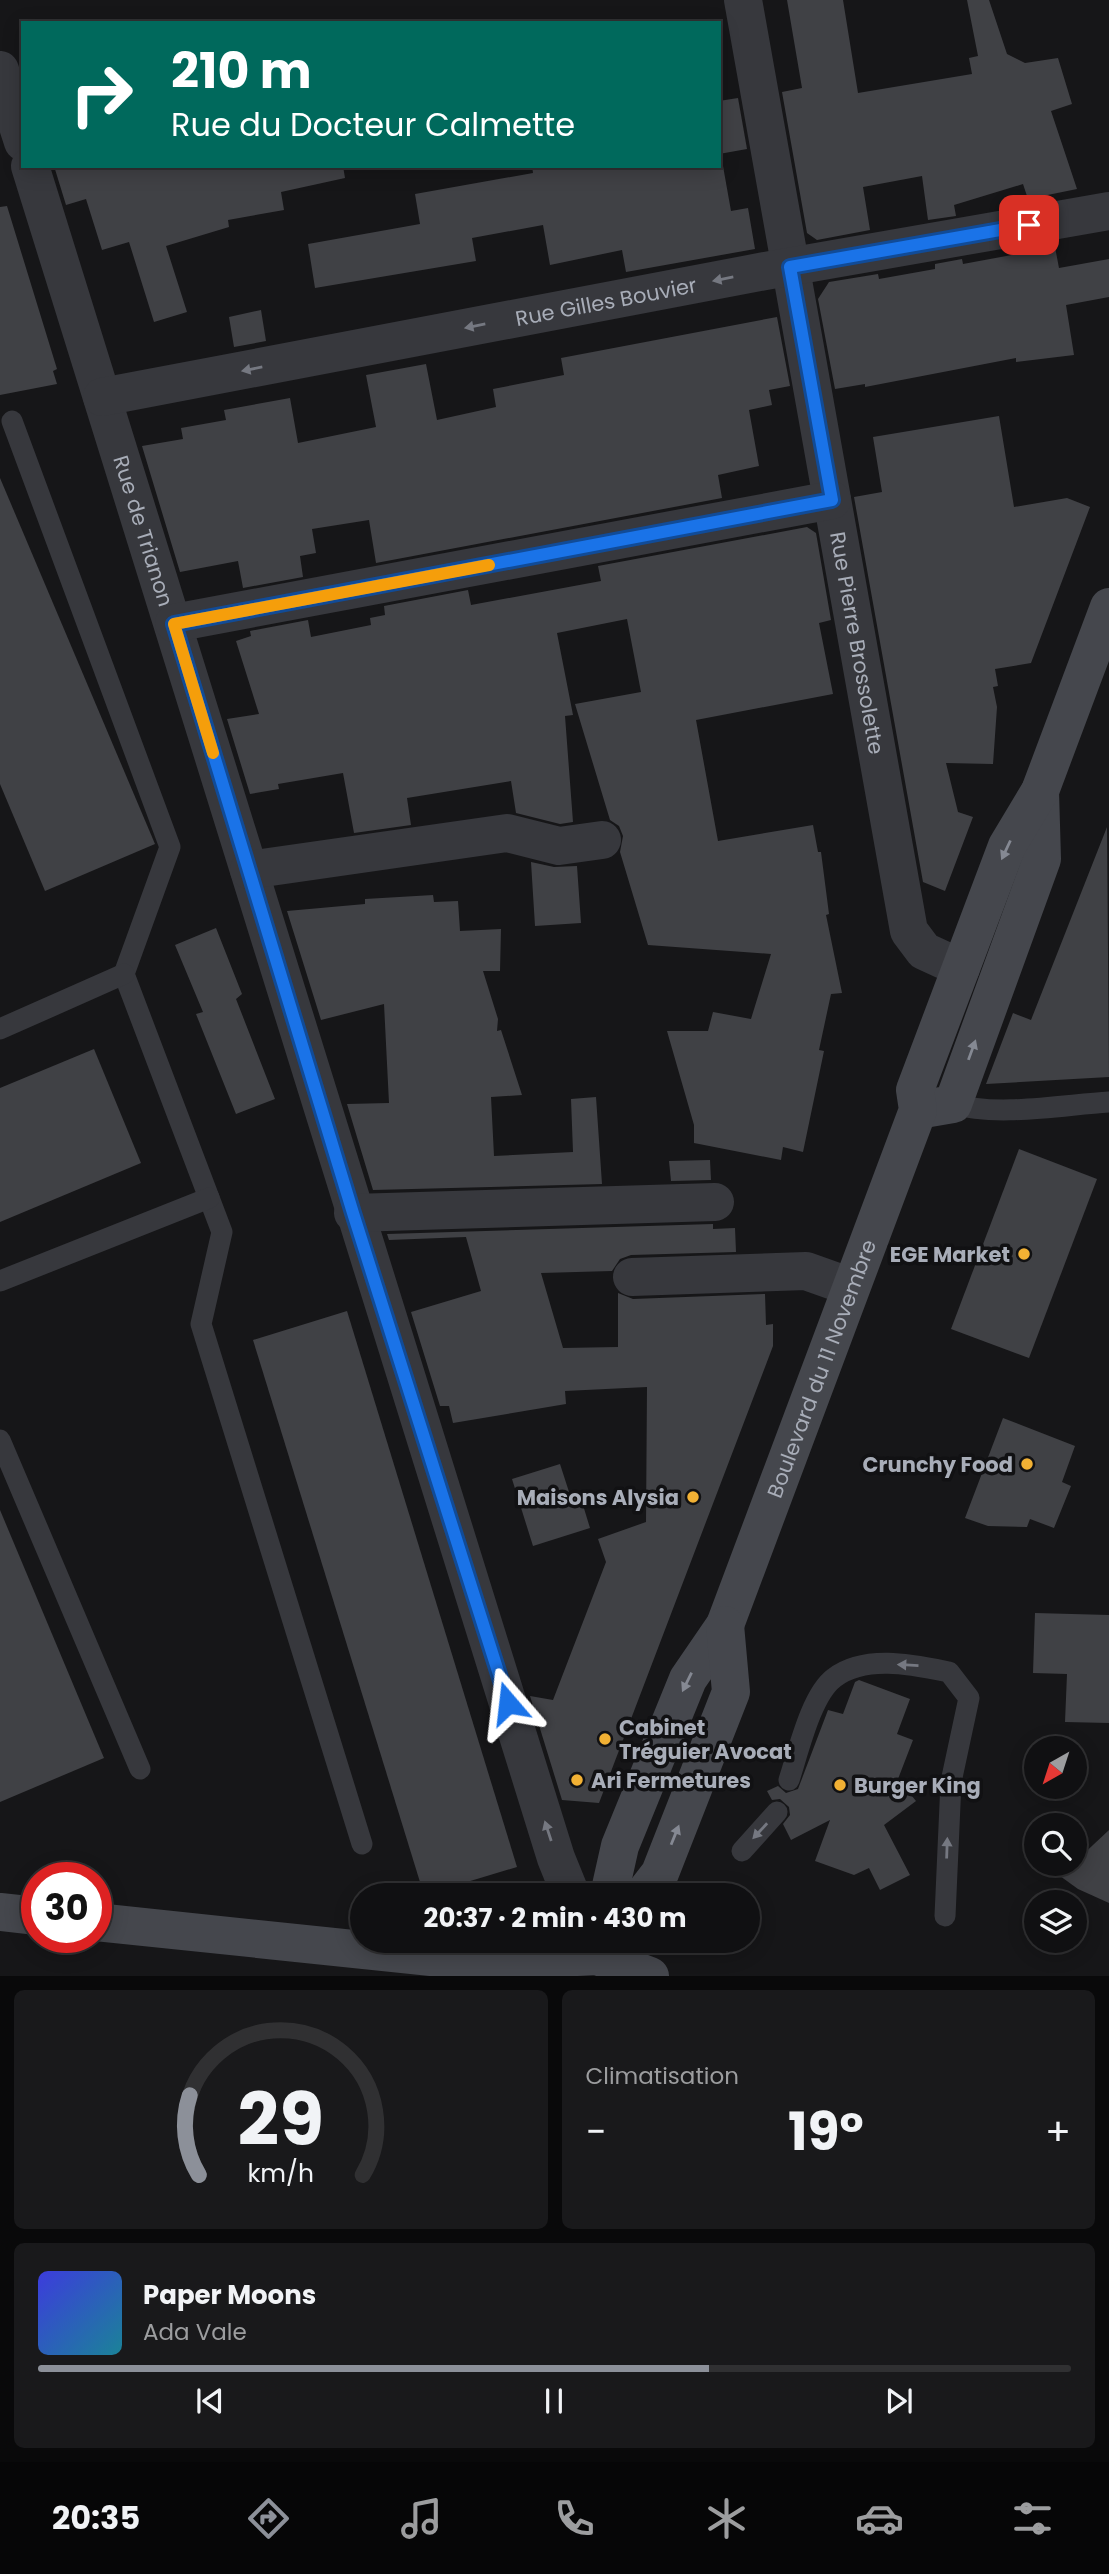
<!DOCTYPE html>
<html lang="fr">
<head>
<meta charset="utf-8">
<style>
	body { margin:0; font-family:Poppins,sans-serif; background:#19191b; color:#f1f3f6; height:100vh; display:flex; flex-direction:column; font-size:26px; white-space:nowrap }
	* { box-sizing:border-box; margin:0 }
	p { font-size:23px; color:#9c9d9f }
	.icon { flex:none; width:38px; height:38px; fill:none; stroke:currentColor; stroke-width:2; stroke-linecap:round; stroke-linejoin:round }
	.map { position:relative; height:1976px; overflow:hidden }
	.panel { display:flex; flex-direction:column; gap:14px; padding:14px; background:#09090a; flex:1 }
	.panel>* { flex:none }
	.guide { position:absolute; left:21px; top:21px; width:700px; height:147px; border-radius:0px; box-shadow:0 4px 18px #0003,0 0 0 2px #303032; background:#00695c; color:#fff; overflow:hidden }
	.needle { width:46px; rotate:219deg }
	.controls { position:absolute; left:1024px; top:1736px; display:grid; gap:14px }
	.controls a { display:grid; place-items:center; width:63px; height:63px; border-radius:50%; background:#101012; box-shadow:0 4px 18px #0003,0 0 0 2px #303032; font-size:35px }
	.speed { position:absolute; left:21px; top:1862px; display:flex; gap:14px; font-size:35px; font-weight:700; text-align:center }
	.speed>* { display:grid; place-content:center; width:91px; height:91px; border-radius:50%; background:#101012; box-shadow:0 4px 18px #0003,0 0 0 2px #303032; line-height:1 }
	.speed .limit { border:10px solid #d22; background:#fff; color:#111 }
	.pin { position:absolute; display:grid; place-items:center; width:60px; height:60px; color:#fff; margin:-30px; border-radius:14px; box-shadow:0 4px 10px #0006 }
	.me { position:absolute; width:77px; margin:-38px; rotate:343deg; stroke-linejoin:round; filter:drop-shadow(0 0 5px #0008) }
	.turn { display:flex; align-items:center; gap:24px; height:147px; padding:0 35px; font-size:32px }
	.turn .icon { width:91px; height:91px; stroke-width:2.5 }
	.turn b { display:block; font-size:49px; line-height:60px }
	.big { font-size:52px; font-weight:700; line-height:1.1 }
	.panel .tile { flex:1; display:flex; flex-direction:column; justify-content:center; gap:10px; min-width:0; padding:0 24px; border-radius:10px; background:#19191b }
	.panel .dial { align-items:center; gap:0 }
	.dial svg { height:182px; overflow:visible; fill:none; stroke:#303032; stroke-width:7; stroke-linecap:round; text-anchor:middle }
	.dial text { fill:#f1f3f6; stroke:none }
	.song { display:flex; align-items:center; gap:21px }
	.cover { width:84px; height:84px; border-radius:10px; background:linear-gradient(135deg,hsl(240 70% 55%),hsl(190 70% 35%)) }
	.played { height:7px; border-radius:4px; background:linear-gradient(90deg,#8c9099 65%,#303032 65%) }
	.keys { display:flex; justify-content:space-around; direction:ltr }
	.heat { display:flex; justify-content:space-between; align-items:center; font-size:38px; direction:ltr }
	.panel .tiles { flex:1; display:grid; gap:14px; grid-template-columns:1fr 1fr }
	.tile:last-child { grid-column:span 2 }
	.trip { position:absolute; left:350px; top:1883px; width:410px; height:70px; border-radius:35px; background:#101012; box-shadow:0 4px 18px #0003,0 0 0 2px #303032; font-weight:700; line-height:70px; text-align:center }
	.tabs { display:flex; height:112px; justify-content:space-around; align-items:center; background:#060607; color:#9c9d9f }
	.tabs .icon { width:49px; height:49px }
	.tabs .active { color:#8c9099 }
	.tabs b { font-size:32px; color:#f1f3f6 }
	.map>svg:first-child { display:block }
	.building { fill:#404145 }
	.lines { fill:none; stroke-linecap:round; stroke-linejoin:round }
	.lane { stroke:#37383d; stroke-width:21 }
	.street { stroke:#37383d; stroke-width:38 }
	.secondary { stroke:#45474d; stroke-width:38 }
	.oneway { fill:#757881 }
	.oneway2 { fill:#858993 }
	.route-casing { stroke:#114b97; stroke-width:18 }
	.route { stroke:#1a73e8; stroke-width:12 }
	.slow { stroke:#f59e0b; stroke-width:12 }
	.poi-dot { fill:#f2b134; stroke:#111113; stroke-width:2.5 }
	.labels { text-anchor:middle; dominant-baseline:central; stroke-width:7; stroke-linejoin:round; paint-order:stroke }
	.street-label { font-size:21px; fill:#a8adb8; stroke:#111113 }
	.poi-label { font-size:21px; font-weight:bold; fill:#a8adb8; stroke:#111113; text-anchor:end }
</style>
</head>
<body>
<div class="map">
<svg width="1109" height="1976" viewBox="0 0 1109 1976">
	<rect width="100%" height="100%" fill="#161618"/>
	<g class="building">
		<path d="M787 0H843L858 93 972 74 969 58 978 56 967 0H989L1007 54 1025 63 1058 58 1072 104 1051 111 1077 189 1028 199 1023 184 954 205 956 216 928 220 922 176 863 187 870 230 817 240 807 233 782 92 802 88Z"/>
		<path d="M738 98 747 149 719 154V101Z"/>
		<path d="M54 166H343L345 178 281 192 284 210 228 220 229 227 166 246 187 312 154 322 129 242 102 250 86 199 66 205Z"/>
		<path d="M532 166H723L731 211 748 208 755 249 626 272 622 250 550 265 543 225 472 238 476 261 315 288 308 244 420 224 415 194 533 173Z"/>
		<path d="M7 206 57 369 53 371 57 384 0 395V207Z"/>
		<path d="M1055 247 1059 268 1109 259V297L1066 305 1074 355 1016 362V358L865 387V384L835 389 818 299 829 282 878 274 879 279 935 269V264L962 259 963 264Z"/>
		<path d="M261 310 266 341 234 347 229 317Z"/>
		<path d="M777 317 790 386 769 390 772 405 749 410 759 466 718 475 722 498 376 563 369 520 312 529 316 553 300 556 303 577 243 588 238 561 180 572 142 446 183 439 181 428 226 420 224 410 290 398 298 443 376 427 366 375 426 364 437 420 496 407 493 389 564 375 561 358Z"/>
		<path d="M999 416 1014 507 1067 498 1090 507 1031 663 995 669 998 686 993 687 997 707 993 764 946 763 958 812 973 817 945 891 923 882 854 497 882 492 873 437Z"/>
		<path d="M0 478 155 844 45 891 0 784Z"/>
		<path d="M807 527 816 533 831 620 819 623 833 694 696 720 718 841 813 825 818 852H821L829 914 826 915 842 993 831 994 819 1050 824 1051 803 1152 783 1147 781 1160 694 1143V1125L667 1031H708L713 1012 751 1019 771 954 648 945 620 852 623 836 619 826 610 820 575 704 641 692 627 619 557 633 573 715 565 716 573 822 560 824 516 813 511 781 407 798 411 825 354 833 343 773 278 784 279 789 250 794 227 719 259 714 236 641 251 636 250 631 308 620 311 637 371 625 370 618 385 615 384 606 468 590 471 605 601 581 598 566Z"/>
		<path d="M1107 827 1109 1077 986 1084 1013 1013 1031 1020Z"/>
		<path d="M531 862 554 867 577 866 581 923 535 926Z"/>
		<path d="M433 895 434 902 458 901 460 931 501 929 500 971H483L498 1019 497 1031 501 1030 522 1095 491 1097 494 1156 573 1152 571 1099 596 1097 602 1184 373 1190 347 1104 389 1103 384 1004 321 1020 287 911 365 904V899Z"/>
		<path d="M216 928 242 994 236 999 275 1099 236 1114 196 1014 203 1012 175 945Z"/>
		<path d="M94 1049 141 1163 0 1222V1088Z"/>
		<path d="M1019 1149 1097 1179 1029 1358 951 1329Z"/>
		<path d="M710 1160 711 1180 671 1181 669 1161Z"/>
		<path d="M713 1224V1229L735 1228 736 1252 631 1255 620 1259 612 1271 541 1273 563 1348 618 1347V1293L633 1299 765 1294 766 1325 773 1324V1346L599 1803 562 1800 530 1696 553 1700 606 1562 598 1539 646 1522 647 1387 565 1391 566 1404 453 1423 449 1406H440L411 1312 481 1291 466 1237 389 1240 387 1234Z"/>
		<path d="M347 1311 517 1867 424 1895 253 1340Z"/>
		<path d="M1003 1418 1075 1446 1062 1482 1071 1486 1054 1528 1030 1519 1027 1527 988 1526 965 1518Z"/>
		<path d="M560 1464 570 1495 579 1492 590 1528 533 1546 512 1479Z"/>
		<path d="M0 1510 104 1758 0 1802Z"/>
		<path d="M1035 1613 1109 1615V1723L1065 1722 1067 1674 1033 1673Z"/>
		<path d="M859 1680 910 1699 897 1734 913 1740 898 1779 916 1801 884 1825 910 1875 880 1890 869 1868 854 1875 815 1861 830 1820 791 1840 783 1824 790 1815 789 1807 780 1799 772 1800 767 1791 778 1786 786 1793 798 1789 828 1710 843 1714 855 1682Z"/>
		<path d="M1109 1830V1903L1078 1889 1060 1876Z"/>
	</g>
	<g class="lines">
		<g class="lane">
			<path d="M12 421 170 847 124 974 222 1232 201 1324 362 1844"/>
			<path d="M0 1029 124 974"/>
			<path d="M953 1104C997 1117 1062 1105 1109 1102"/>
			<path d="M0 1281 209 1198"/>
			<path d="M0 1440 140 1769"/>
			<path d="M789 1780C798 1753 811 1695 834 1678 865 1654 914 1665 949 1672L969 1698 951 1782 945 1916"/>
			<path d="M742 1851 777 1812"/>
		</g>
		<g class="street">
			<path id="s1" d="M743 0 909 931 924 951 961 968"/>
			<path d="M0 70 23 142"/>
			<path id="s2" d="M30 166C207 730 379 1295 556 1858L571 1895"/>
			<path id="s3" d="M102 397 765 271 1109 211"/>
			<path d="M174 623 832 500"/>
			<path d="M249 870 507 833 559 846 602 840"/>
			<path d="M353 1213 715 1202"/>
			<path d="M632 1277 806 1271 851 1287"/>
		</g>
		<g class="secondary">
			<path d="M918 1110 953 1104 1042 859 1040 791"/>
			<path id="s4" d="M609 1895 620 1846 688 1679 725 1625 918 1110 915 1090 1007 846 1040 791 1109 607"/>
			<path d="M643 1895 660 1873 731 1692 725 1625"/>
			<path d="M0 1912 37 1916"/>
			<path d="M96 1922 478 1962 597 1956 650 1976"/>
		</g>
	</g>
	<defs><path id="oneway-solid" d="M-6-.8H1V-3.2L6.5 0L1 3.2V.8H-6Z" transform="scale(1.75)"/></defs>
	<g class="oneway">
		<use href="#oneway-solid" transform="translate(723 279) rotate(169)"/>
		<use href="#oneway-solid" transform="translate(475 326) rotate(169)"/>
		<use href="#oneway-solid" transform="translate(252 369) rotate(169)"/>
		<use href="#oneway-solid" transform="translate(908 1665) rotate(-177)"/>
		<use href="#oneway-solid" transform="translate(548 1831) rotate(-108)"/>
		<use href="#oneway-solid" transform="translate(760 1831) rotate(133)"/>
		<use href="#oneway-solid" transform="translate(947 1848) rotate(-88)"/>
	</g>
	<g class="oneway2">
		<use href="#oneway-solid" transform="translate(1006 850) rotate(115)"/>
		<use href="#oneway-solid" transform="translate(972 1050) rotate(-70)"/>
		<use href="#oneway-solid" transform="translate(687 1682) rotate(116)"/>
		<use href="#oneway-solid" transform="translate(675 1835) rotate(-68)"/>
	</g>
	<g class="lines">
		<defs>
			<path id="route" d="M508 1703 353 1213 174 624 832 500 790 267 1029 225"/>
		</defs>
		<use href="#route" class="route-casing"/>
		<use href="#route" class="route"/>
		<path class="slow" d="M213 753 174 624 489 565"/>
	</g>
	<g class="poi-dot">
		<circle cx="1024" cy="1254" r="7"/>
		<circle cx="1027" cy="1464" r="7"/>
		<circle cx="693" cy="1497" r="7"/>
		<circle cx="605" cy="1739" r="7"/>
		<circle cx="577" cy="1780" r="7"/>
		<circle cx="840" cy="1785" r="7"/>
	</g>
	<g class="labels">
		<g class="street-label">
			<text stroke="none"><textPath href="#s3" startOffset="513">Rue Gilles Bouvier</textPath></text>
			<text stroke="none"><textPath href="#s2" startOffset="382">Rue de Trianon</textPath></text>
			<text stroke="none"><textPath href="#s1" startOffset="653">Rue Pierre Brossolette</textPath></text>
			<text stroke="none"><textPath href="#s4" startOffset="570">Boulevard du 11 Novembre</textPath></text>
		</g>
		<g class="poi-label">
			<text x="1010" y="1254">EGE Market</text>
			<text x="1013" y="1464">Crunchy Food</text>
			<text x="679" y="1497">Maisons Alysia</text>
			<text x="619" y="1727" text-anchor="start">Cabinet<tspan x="619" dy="24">Tréguier Avocat</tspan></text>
			<text x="591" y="1780" text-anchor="start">Ari Fermetures</text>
			<text x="854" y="1785" text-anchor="start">Burger King</text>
		</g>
	</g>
</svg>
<div class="controls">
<a><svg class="needle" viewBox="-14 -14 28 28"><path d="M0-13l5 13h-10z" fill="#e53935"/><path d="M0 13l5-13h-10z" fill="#9c9d9f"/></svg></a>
<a><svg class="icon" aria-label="search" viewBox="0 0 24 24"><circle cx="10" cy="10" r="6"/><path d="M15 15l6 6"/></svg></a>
<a><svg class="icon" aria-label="layers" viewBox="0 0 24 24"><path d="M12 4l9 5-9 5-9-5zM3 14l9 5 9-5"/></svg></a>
</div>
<div class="speed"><div class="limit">30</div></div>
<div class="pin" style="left:1029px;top:225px;background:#d93025"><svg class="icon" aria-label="arrive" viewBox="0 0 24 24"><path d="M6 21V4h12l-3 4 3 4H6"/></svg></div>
<svg class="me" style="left:508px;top:1703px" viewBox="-20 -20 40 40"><path d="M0-17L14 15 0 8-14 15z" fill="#1a73e8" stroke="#fff" stroke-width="4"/></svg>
<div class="trip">20:37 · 2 min · 430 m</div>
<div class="guide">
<div class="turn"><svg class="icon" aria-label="right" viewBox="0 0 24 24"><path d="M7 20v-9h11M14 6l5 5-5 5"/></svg><div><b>210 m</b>Rue du Docteur Calmette</div></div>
</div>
</div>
<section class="panel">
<div class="tiles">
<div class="tile dial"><svg viewBox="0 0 100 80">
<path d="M14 69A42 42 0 1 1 86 69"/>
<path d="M14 69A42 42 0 0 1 10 34" stroke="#8c9099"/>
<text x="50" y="56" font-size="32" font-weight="700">29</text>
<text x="50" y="72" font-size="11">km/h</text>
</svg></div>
<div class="tile"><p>Climatisation</p>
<div class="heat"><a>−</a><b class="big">19°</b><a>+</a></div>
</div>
<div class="tile">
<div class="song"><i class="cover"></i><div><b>Paper Moons</b><p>Ada Vale</p></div></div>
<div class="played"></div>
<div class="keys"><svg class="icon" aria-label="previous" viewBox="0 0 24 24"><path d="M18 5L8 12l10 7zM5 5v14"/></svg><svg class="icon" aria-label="pause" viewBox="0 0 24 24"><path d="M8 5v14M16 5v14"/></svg><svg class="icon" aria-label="next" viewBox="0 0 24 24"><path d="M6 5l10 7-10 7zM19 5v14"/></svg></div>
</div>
</div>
</section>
<nav class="tabs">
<b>20:35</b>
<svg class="icon active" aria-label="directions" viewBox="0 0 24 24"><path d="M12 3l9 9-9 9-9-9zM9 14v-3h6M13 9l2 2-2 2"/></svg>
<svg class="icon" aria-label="music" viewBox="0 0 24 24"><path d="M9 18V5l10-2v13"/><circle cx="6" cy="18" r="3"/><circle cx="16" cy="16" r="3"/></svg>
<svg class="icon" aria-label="phone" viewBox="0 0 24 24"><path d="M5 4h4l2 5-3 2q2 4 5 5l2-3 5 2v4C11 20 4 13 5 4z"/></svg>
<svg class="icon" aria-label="climate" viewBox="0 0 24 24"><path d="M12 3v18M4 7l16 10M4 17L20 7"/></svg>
<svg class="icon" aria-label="car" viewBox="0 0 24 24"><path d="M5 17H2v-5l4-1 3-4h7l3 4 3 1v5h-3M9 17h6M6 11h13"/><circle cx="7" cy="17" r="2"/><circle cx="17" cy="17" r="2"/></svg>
<svg class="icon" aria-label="filters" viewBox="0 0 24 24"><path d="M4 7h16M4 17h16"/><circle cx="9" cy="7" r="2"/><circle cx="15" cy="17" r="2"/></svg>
</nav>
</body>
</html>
